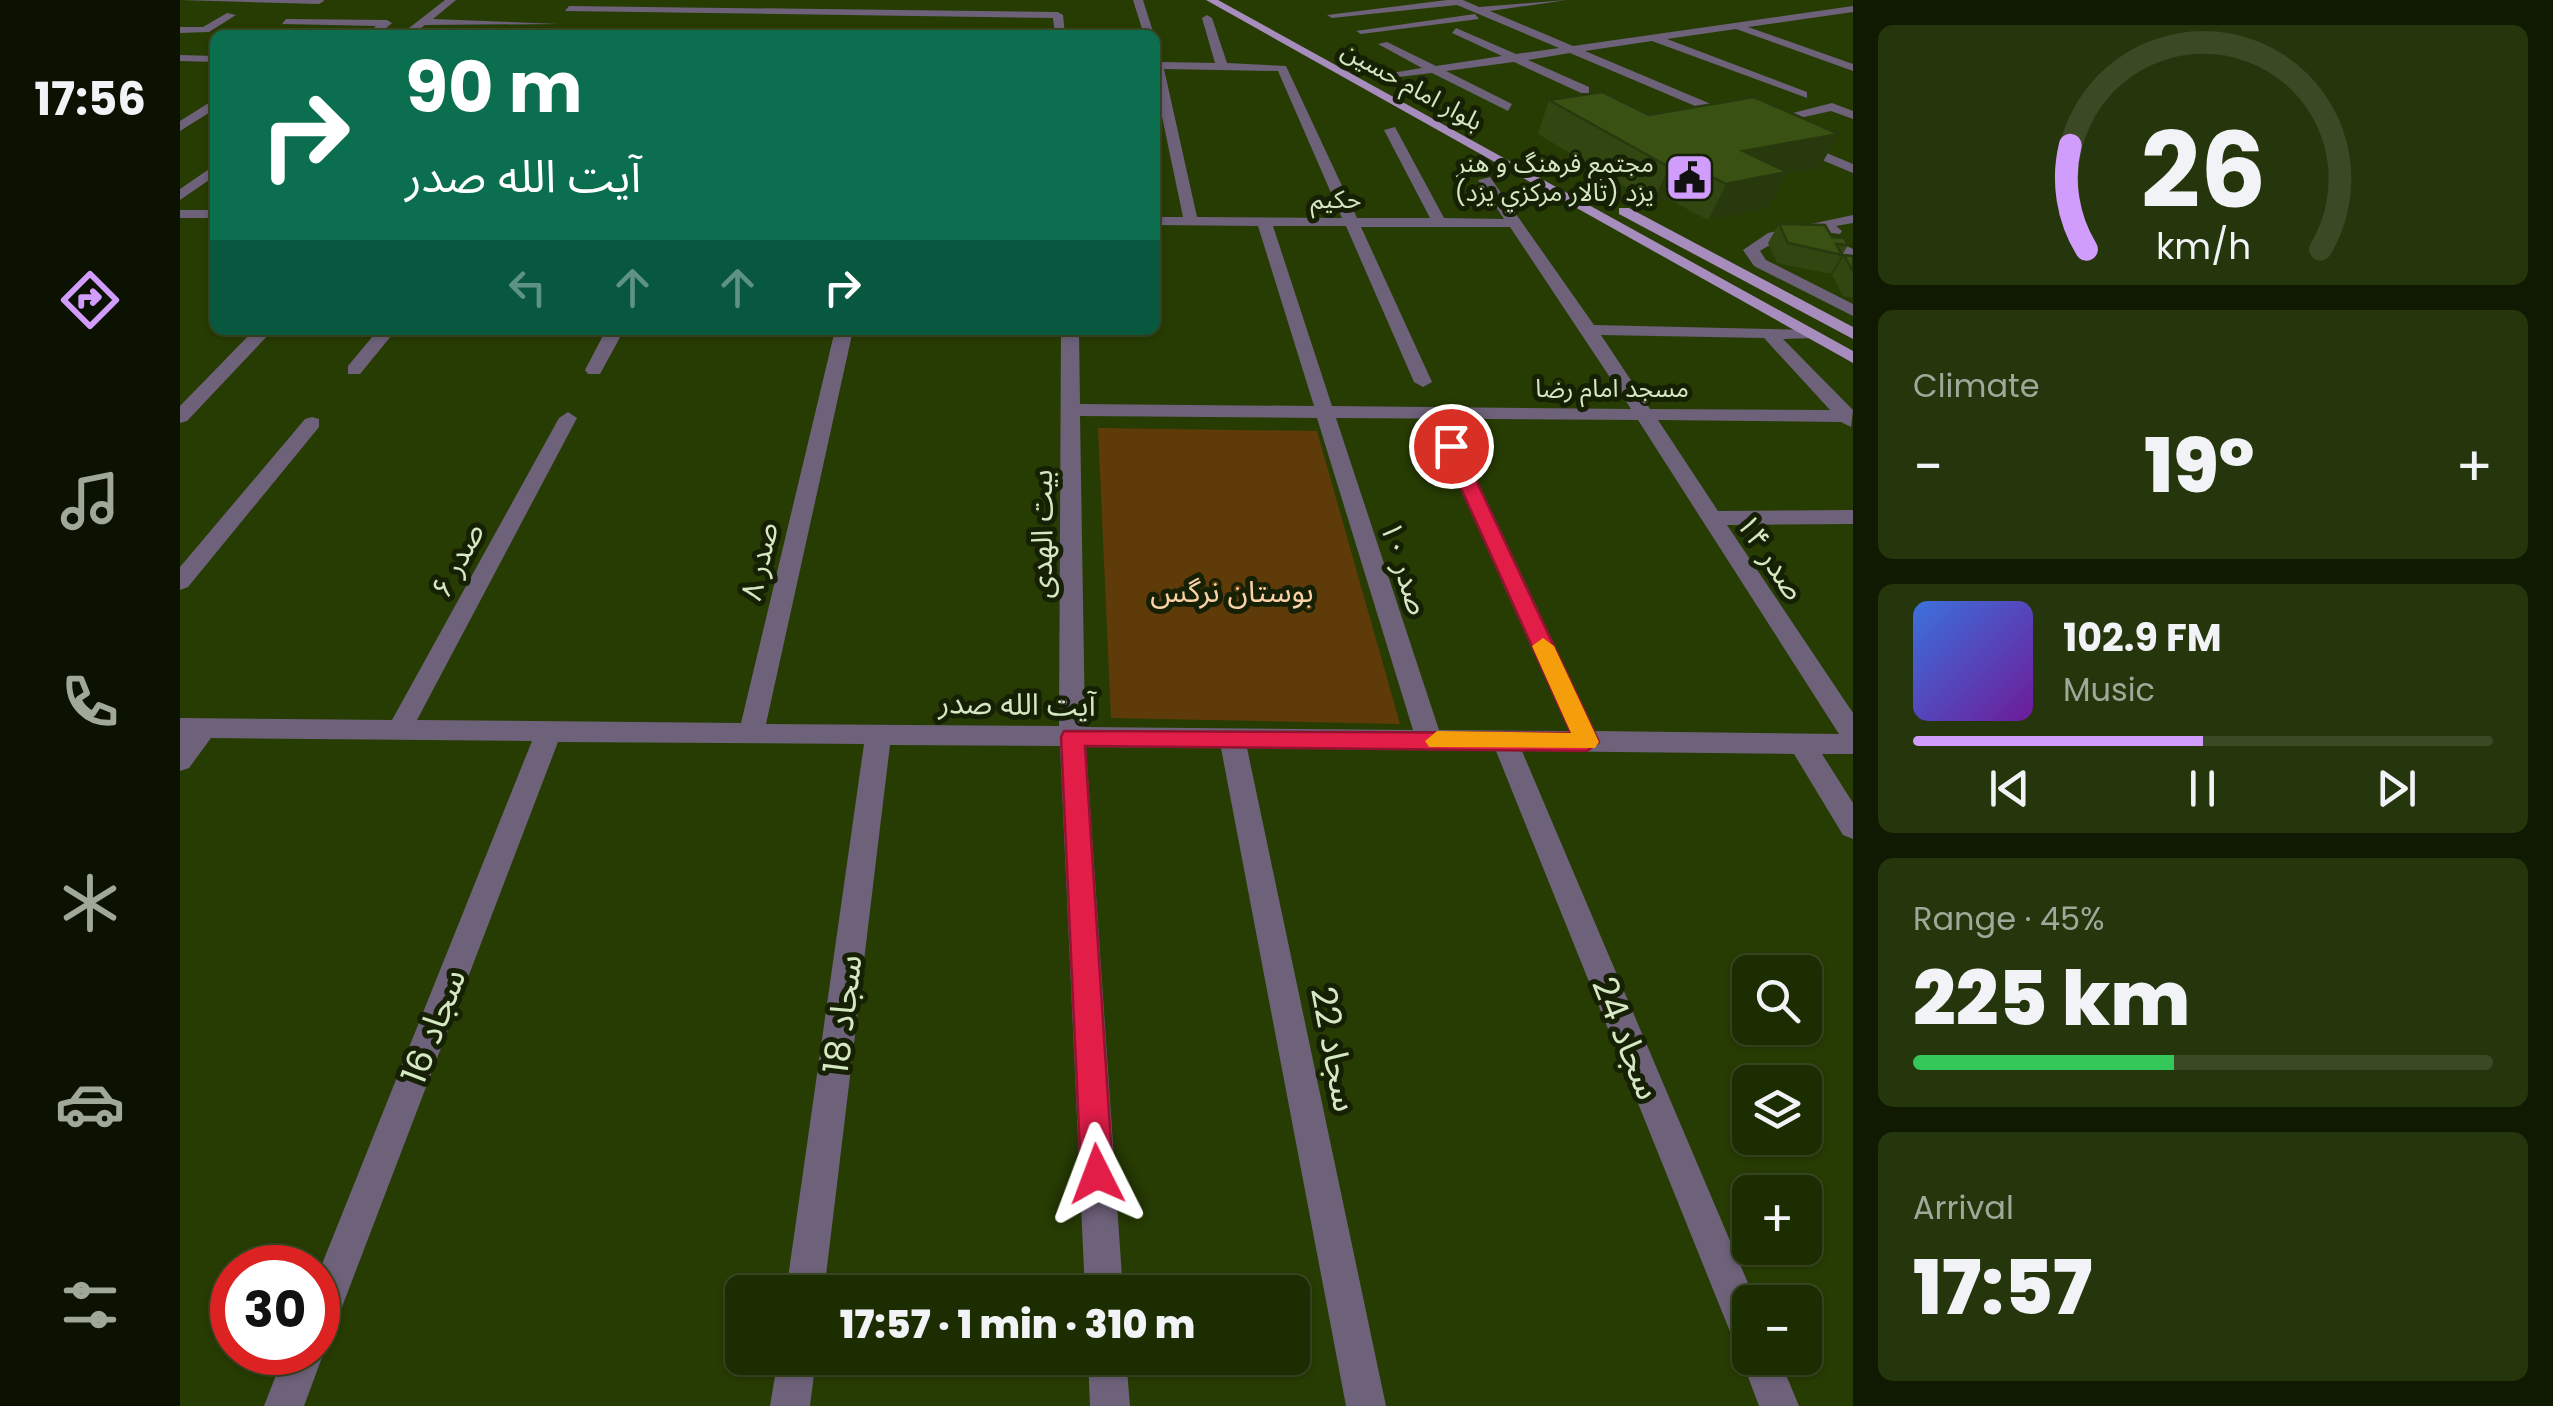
<!DOCTYPE html>
<html lang="en">
<head>
<meta charset="utf-8">
<style>
	body { margin:0; font-family:Poppins,"Noto Sans Arabic",sans-serif; background:#25350c; color:#f1f3f6; height:100vh; display:flex; flex-direction:column; font-size:38px; white-space:nowrap }
	* { box-sizing:border-box; margin:0 }
	p { font-size:32px; color:#a0a899 }
	.icon { flex:none; width:55px; height:55px; fill:none; stroke:currentColor; stroke-width:2; stroke-linecap:round; stroke-linejoin:round }
	.map { position:relative; flex:1; overflow:hidden }
	.side { display:flex; flex-direction:column; gap:25px; padding:25px; background:#101901; width:700px }
	.side>* { flex:none }
	.hud { position:absolute; left:30px; top:30px; width:950px; height:305px; border-radius:15px; box-shadow:0 2px 8px #0004,0 0 0 2px #3b4924; background:#0b6e4f; color:#fff; overflow:hidden }
	.fabs { position:absolute; left:1552px; top:955px; display:grid; gap:20px }
	.fabs a { display:grid; place-items:center; width:90px; height:90px; border-radius:15px; background:#1d2d02; box-shadow:0 2px 8px #0004,0 0 0 2px #3b4924; font-size:50px }
	.speed { position:absolute; left:30px; top:1245px; display:flex; gap:20px; font-size:50px; font-weight:700; text-align:center }
	.speed>* { display:grid; place-content:center; width:130px; height:130px; border-radius:50%; background:#1d2d02; box-shadow:0 2px 8px #0004,0 0 0 2px #3b4924; line-height:1 }
	.speed .limit { border:15px solid #d22; background:#fff; color:#111 }
	.pin { position:absolute; display:grid; place-items:center; width:85px; height:85px; color:#fff; margin:-42px; border:5px solid #fff; border-radius:50%; box-shadow:0 2px 10px #0007 }
	.me { position:absolute; width:110px; margin:-55px; rotate:357deg; stroke-linejoin:round; filter:drop-shadow(0 0 8px #0008) }
	.turn { display:flex; align-items:center; gap:35px; height:210px; padding:0 30px; font-size:45px }
	.turn .icon { width:130px; height:130px; stroke-width:2.5 }
	.turn b { display:block; font-size:70px; line-height:85px }
	.lanes { display:flex; align-items:center; height:95px; padding:0 30px; background:#0003; justify-content:center; gap:50px; direction:ltr }
	.lanes .off { opacity:.35 }
	.big { font-size:75px; font-weight:800; line-height:1.1 }
	.side .tile { flex:1; display:flex; flex-direction:column; justify-content:center; gap:15px; min-width:0; padding:0 35px; border-radius:15px; background:#25350c }
	.side .dial { align-items:center; gap:0 }
	.dial svg { height:260px; overflow:visible; fill:none; stroke:#3b4924; stroke-width:7; stroke-linecap:round; text-anchor:middle }
	.dial text { fill:#f1f3f6; stroke:none }
	.song { display:flex; align-items:center; gap:30px }
	.cover { width:120px; height:120px; border-radius:15px; background:linear-gradient(135deg,hsl(220 70% 55%),hsl(280 70% 35%)) }
	.played { height:10px; border-radius:5px; background:linear-gradient(90deg,#d19dfd 50%,#3b4924 50%) }
	.keys { display:flex; justify-content:space-around; direction:ltr }
	.heat { display:flex; justify-content:space-between; align-items:center; font-size:55px; direction:ltr }
	.charge { height:15px; border-radius:8px; background:linear-gradient(90deg,#34c759 45%,#3b4924 0) }
	.trip { position:absolute; left:545px; top:1275px; width:585px; height:100px; border-radius:15px; background:#1d2d02; box-shadow:0 2px 8px #0004,0 0 0 2px #3b4924; font-weight:800; line-height:100px; text-align:center }
	main { display:flex; flex:1; min-height:0 }
	.tab-bar { display:flex; flex-direction:column; width:180px; justify-content:space-around; align-items:center; background:#0c1201; color:#a0a899 }
	.tab-bar .icon { width:70px; height:70px }
	.tab-bar .current { color:#d19dfd }
	.tab-bar b { font-size:45px; color:#f1f3f6 }
	.map>svg:first-child { display:block }
	.green { fill:#5f3b09 }
	.lines { fill:none; stroke-linecap:round; stroke-linejoin:round }
	.minor { fill:#6e617a; fill-rule:evenodd }
	.major { fill:#a78cbe; fill-rule:evenodd }
	.wall { fill:#314610 }
	.shaded-wall { fill:#28390d }
	.building { fill:#395113; stroke:#28390d; stroke-width:2.5 }
	.route { fill:#e11d48; stroke:#92132f; stroke-width:2.5 }
	.slow { fill:#f59e0b }
	.labels { text-anchor:middle; dominant-baseline:central; stroke-width:10; stroke-linejoin:round; paint-order:stroke }
	.far-street-label { font-size:25px; fill:#d5e7c3; stroke:#152004 }
	.far-poi-label { font-size:25px; fill:#d5e7c3; stroke:#152004; text-anchor:end }
	.street-label { font-size:30px; fill:#d5e7c3; stroke:#152004 }
	.park-label { font-size:30px; fill:#fbd2a7; stroke:#152004 }
	.near-street-label { font-size:35px; fill:#d5e7c3; stroke:#152004 }
</style>
</head>
<body>
<main>
<nav class="tab-bar">
<b>17:56</b>
<svg class="icon current" aria-label="directions" viewBox="0 0 24 24"><path d="M12 3l9 9-9 9-9-9zM9 14v-3h6M13 9l2 2-2 2"/></svg>
<svg class="icon" aria-label="music" viewBox="0 0 24 24"><path d="M9 18V5l10-2v13"/><circle cx="6" cy="18" r="3"/><circle cx="16" cy="16" r="3"/></svg>
<svg class="icon" aria-label="phone" viewBox="0 0 24 24"><path d="M5 4h4l2 5-3 2q2 4 5 5l2-3 5 2v4C11 20 4 13 5 4z"/></svg>
<svg class="icon" aria-label="climate" viewBox="0 0 24 24"><path d="M12 3v18M4 7l16 10M4 17L20 7"/></svg>
<svg class="icon" aria-label="car" viewBox="0 0 24 24"><path d="M5 17H2v-5l4-1 3-4h7l3 4 3 1v5h-3M9 17h6M6 11h13"/><circle cx="7" cy="17" r="2"/><circle cx="17" cy="17" r="2"/></svg>
<svg class="icon" aria-label="filters" viewBox="0 0 24 24"><path d="M4 7h16M4 17h16"/><circle cx="9" cy="7" r="2"/><circle cx="15" cy="17" r="2"/></svg>
</nav>
<div class="map">
<svg width="1673" height="1406" viewBox="0 0 1673 1406">
	<rect width="100%" height="100%" fill="#273c03"/>
	<path class="green" d="M918 428 1137 431 1220 724 931 718Z"/>
	<g class="lines">
		<g class="minor">
			<path d="M0 0H143L144 1 139 4Z"/>
			<path d="M265 0H276L253 19 379 24 245 25 232 35H220Z"/>
			<path d="M953 0H963L974 35H964Z"/>
			<path d="M1267 0H1283L1299 7 1387 0 1310 11 1393 46 1673 6V12L1568 27 1673 64V71L1556 29 1487 39 1627 92V98L1472 41 1405 51 1557 115 1553 122 1390 53 1348 60 1409 87V93H1401L1334 62 1266 71 1332 104 1328 111 1252 73 1193 80V76L1242 68 1198 44 1207 42 1256 66 1322 56 1272 33 1276 28 1336 54 1379 48 1277 5 1152 18 1147 15Z"/>
			<path d="M389 6 878 12 883 15 885 35H875L873 18 385 11Z"/>
			<path d="M47 13 56 15 29 32 0 33V27H23Z"/>
			<path d="M1295 14 1299 19 1181 34 1176 31Z"/>
			<path d="M1027 15 1032 18 1047 63 1106 66 1177 218H1250L1204 130 1215 127 1264 218 1324 219 1298 180 1310 177 1414 325 1635 330V338L1603 339 1673 410 1671 427 1661 422 1478 420 1538 511 1673 510V524L1547 525 1673 713V754H1642L1673 803V839L1663 835 1614 754 1342 751 1576 1302H1570V1358H1599L1619 1406H1579L1561 1358 1564 1351 1556 1348 1551 1334 1316 751 1067 748 1206 1406H1166L1041 748 906 747 943 1292H905L880 746 710 745 644 1292H606L684 744 378 742 157 1320 151 1333 139 1339 144 1352 124 1406H84L105 1352H138V1274L352 741 31 738 9 768 0 771V718L212 720 379 418 388 412 397 418 237 720 561 723 655 330H673L586 724 879 726 881 330H899L900 404 1134 406 1078 226 975 225V217H1003L975 83V53L982 62 1035 63 1022 18ZM984 69 1098 71 1162 218 1017 217ZM1093 226H1166L1234 382 1243 387 1252 382 1181 227H1330L1451 409 1152 406ZM1421 335 1584 338 1650 410 1470 409ZM900 416 1137 418 1233 730 905 727ZM1156 418 1458 420 1659 734 1415 731 1281 446 1271 440 1261 446 1389 731 1259 730Z"/>
			<path d="M106 19 207 20 212 23 198 35H186L196 26 102 24Z"/>
			<path d="M0 55 35 56V62L0 61Z"/>
			<path d="M35 99V109L0 131V121Z"/>
			<path d="M1652 103 1673 111V119L1651 111 1584 126 1578 122Z"/>
			<path d="M1618 141 1673 164V173L1613 148 1611 145Z"/>
			<path d="M35 165V176L0 200V189Z"/>
			<rect x="0" y="210" width="35" height="8"/>
			<path d="M1673 215V223L1656 226 1662 231 1660 234 1635 231 1673 249V260C1631 246 1623 223 1580 251L1586 260 1673 304V316L1574 266 1563 250 1588 233Z"/>
			<path d="M74 330H93L7 421 0 423V406Z"/>
			<path d="M198 330H216L180 374H168V366Z"/>
			<path d="M426 330H444L420 374H408L405 370Z"/>
			<path d="M132 417 139 419V427L8 587 0 590V567L125 419Z"/>
			<path d="M598 1358H636L630 1406H590Z"/>
			<path d="M908 1358H946L950 1406H910Z"/>
		</g>
		<g class="major">
			<path d="M1026 0H1038L1673 351V363Z"/>
			<path d="M1439 208H1449L1673 327V339L1439 214Z"/>
		</g>
	</g>
	<g class="wall">
		<path d="M1369 100 1469 115 1659 134 1639 168 1606 174 1588 208 1528 220 1490 200 1473 203 1358 134Z"/>
		<path d="M1599 224 1652 237 1668 245 1651 274 1597 263 1588 243Z"/>
		<path d="M1664 255 1673 256V298L1663 296 1652 275Z"/>
	</g>
	<g class="shaded-wall">
		<path d="M1659 134 1639 168 1606 174 1588 208 1528 220 1563 151Z"/>
		<path d="M1506 164 1490 200 1473 203 1489 167Z"/>
	</g>
	<g class="building">
		<path d="M1422 92 1469 115 1574 97 1659 134 1563 151 1607 172 1546 184 1506 164 1489 167 1369 100Z"/>
		<path d="M1599 224 1645 225 1652 237 1664 238 1668 245 1656 244 1662 255 1608 243Z"/>
		<path d="M1664 255 1673 256V272Z"/>
	</g>
	<path class="route" d="M1271 441 1280 446 1419 742 1407 751 905 746 933 1174 928 1185 917 1189 906 1185 901 1174 881 737 884 731 1391 733 1262 446Z"/>
	<path class="slow" d="M1363 638 1374 646 1419 742 1415 748 1249 747 1245 741 1257 731 1391 733 1352 646Z"/>
	<defs>
		<symbol id="civic-square" viewBox="-11 -11 22 22"><rect x="-9" y="-9" width="18" height="18" rx="4" fill="#d19dfd" stroke="#152004"/><path d="M-.6-6.5H3V-4.5H.6V-3L4-1V1h2V6H-6V1h2V-1L-.6-3ZM-1.2 2.5V6h2.4V2.5Z" fill="#111"/></symbol>
	</defs>
	<g fill-rule="evenodd">
		<use href="#civic-square" x="1482" y="150" width="55" height="55"/>
	</g>
	<g class="labels">
		<g class="far-street-label">
			<text transform="translate(1232 86) rotate(29)">بلوار امام حسین</text>
			<text x="1156" y="199">حکیم</text>
			<text x="1432" y="388">مسجد امام رضا</text>
		</g>
		<g class="far-poi-label">
			<text x="1474" y="163">مجتمع فرهنگ و هنر<tspan x="1474" dy="29">یزد (تالار مركزي یزد)</tspan></text>
		</g>
		<g class="street-label">
			<text transform="translate(861 534) rotate(-90)">بیت الهدی</text>
			<text transform="translate(1591 557) rotate(56)">صدر ۱۴</text>
			<text transform="translate(277 560) rotate(-62)">صدر ۶</text>
			<text transform="translate(579 561) rotate(-77)">صدر ۸</text>
			<text transform="translate(1225 568) rotate(72)">صدر ۱۰</text>
			<text transform="translate(837 704) rotate(1)">آیت الله صدر</text>
		</g>
		<g class="park-label">
			<text x="1052" y="591">بوستان نرگس</text>
		</g>
		<g class="near-street-label">
			<text transform="translate(662 1014) rotate(-83)">سجاد 18</text>
			<text transform="translate(253 1026) rotate(-69)">سجاد 16</text>
			<text transform="translate(1447 1038) rotate(68)">سجاد 24</text>
			<text transform="translate(1155 1049) rotate(79)">سجاد 22</text>
		</g>
	</g>
</svg>
<div class="fabs">
<a><svg class="icon" aria-label="search" viewBox="0 0 24 24"><circle cx="10" cy="10" r="6"/><path d="M15 15l6 6"/></svg></a>
<a><svg class="icon" aria-label="layers" viewBox="0 0 24 24"><path d="M12 4l9 5-9 5-9-5zM3 14l9 5 9-5"/></svg></a>
<a>+</a>
<a>−</a>
</div>
<div class="speed"><div class="limit">30</div></div>
<div class="pin" style="left:1271px;top:446px;background:#d93025"><svg class="icon" aria-label="arrive" viewBox="0 0 24 24"><path d="M6 21V4h12l-3 4 3 4H6"/></svg></div>
<svg class="me" style="left:917px;top:1174px" viewBox="-20 -20 40 40"><path d="M0-17L14 15 0 8-14 15z" fill="#e11d48" stroke="#fff" stroke-width="4"/></svg>
<div class="trip">17:57 · 1 min · 310 m</div>
<div class="hud">
<div class="turn"><svg class="icon" aria-label="right" viewBox="0 0 24 24"><path d="M7 20v-9h11M14 6l5 5-5 5"/></svg><div><b>90 m</b>آیت الله صدر</div></div>
<div class="lanes"><svg class="icon off" aria-label="left" viewBox="0 0 24 24"><path d="M17 20v-9H6M10 6l-5 5 5 5"/></svg><svg class="icon off" aria-label="ahead" viewBox="0 0 24 24"><path d="M12 20V5M6 11l6-6 6 6"/></svg><svg class="icon off" aria-label="ahead" viewBox="0 0 24 24"><path d="M12 20V5M6 11l6-6 6 6"/></svg><svg class="icon" aria-label="right" viewBox="0 0 24 24"><path d="M7 20v-9h11M14 6l5 5-5 5"/></svg></div>
</div>
</div>
<section class="side">
<div class="tile dial"><svg viewBox="0 0 100 80">
<path d="M14 69A42 42 0 1 1 86 69"/>
<path d="M14 69A42 42 0 0 1 9 37" stroke="#d19dfd"/>
<text x="50" y="56" font-size="32" font-weight="700">26</text>
<text x="50" y="72" font-size="11">km/h</text>
</svg></div>
<div class="tile"><p>Climate</p>
<div class="heat"><a>−</a><b class="big">19°</b><a>+</a></div>
</div>
<div class="tile">
<div class="song"><i class="cover"></i><div><b>102.9 FM</b><p>Music</p></div></div>
<div class="played"></div>
<div class="keys"><svg class="icon" aria-label="previous" viewBox="0 0 24 24"><path d="M18 5L8 12l10 7zM5 5v14"/></svg><svg class="icon" aria-label="pause" viewBox="0 0 24 24"><path d="M8 5v14M16 5v14"/></svg><svg class="icon" aria-label="next" viewBox="0 0 24 24"><path d="M6 5l10 7-10 7zM19 5v14"/></svg></div>
</div>
<div class="tile"><p>Range · 45%</p><b class="big">225 km</b><div class="charge"></div></div>
<div class="tile"><p>Arrival</p><b class="big">17:57</b></div>
</section>
</main>
</body>
</html>
